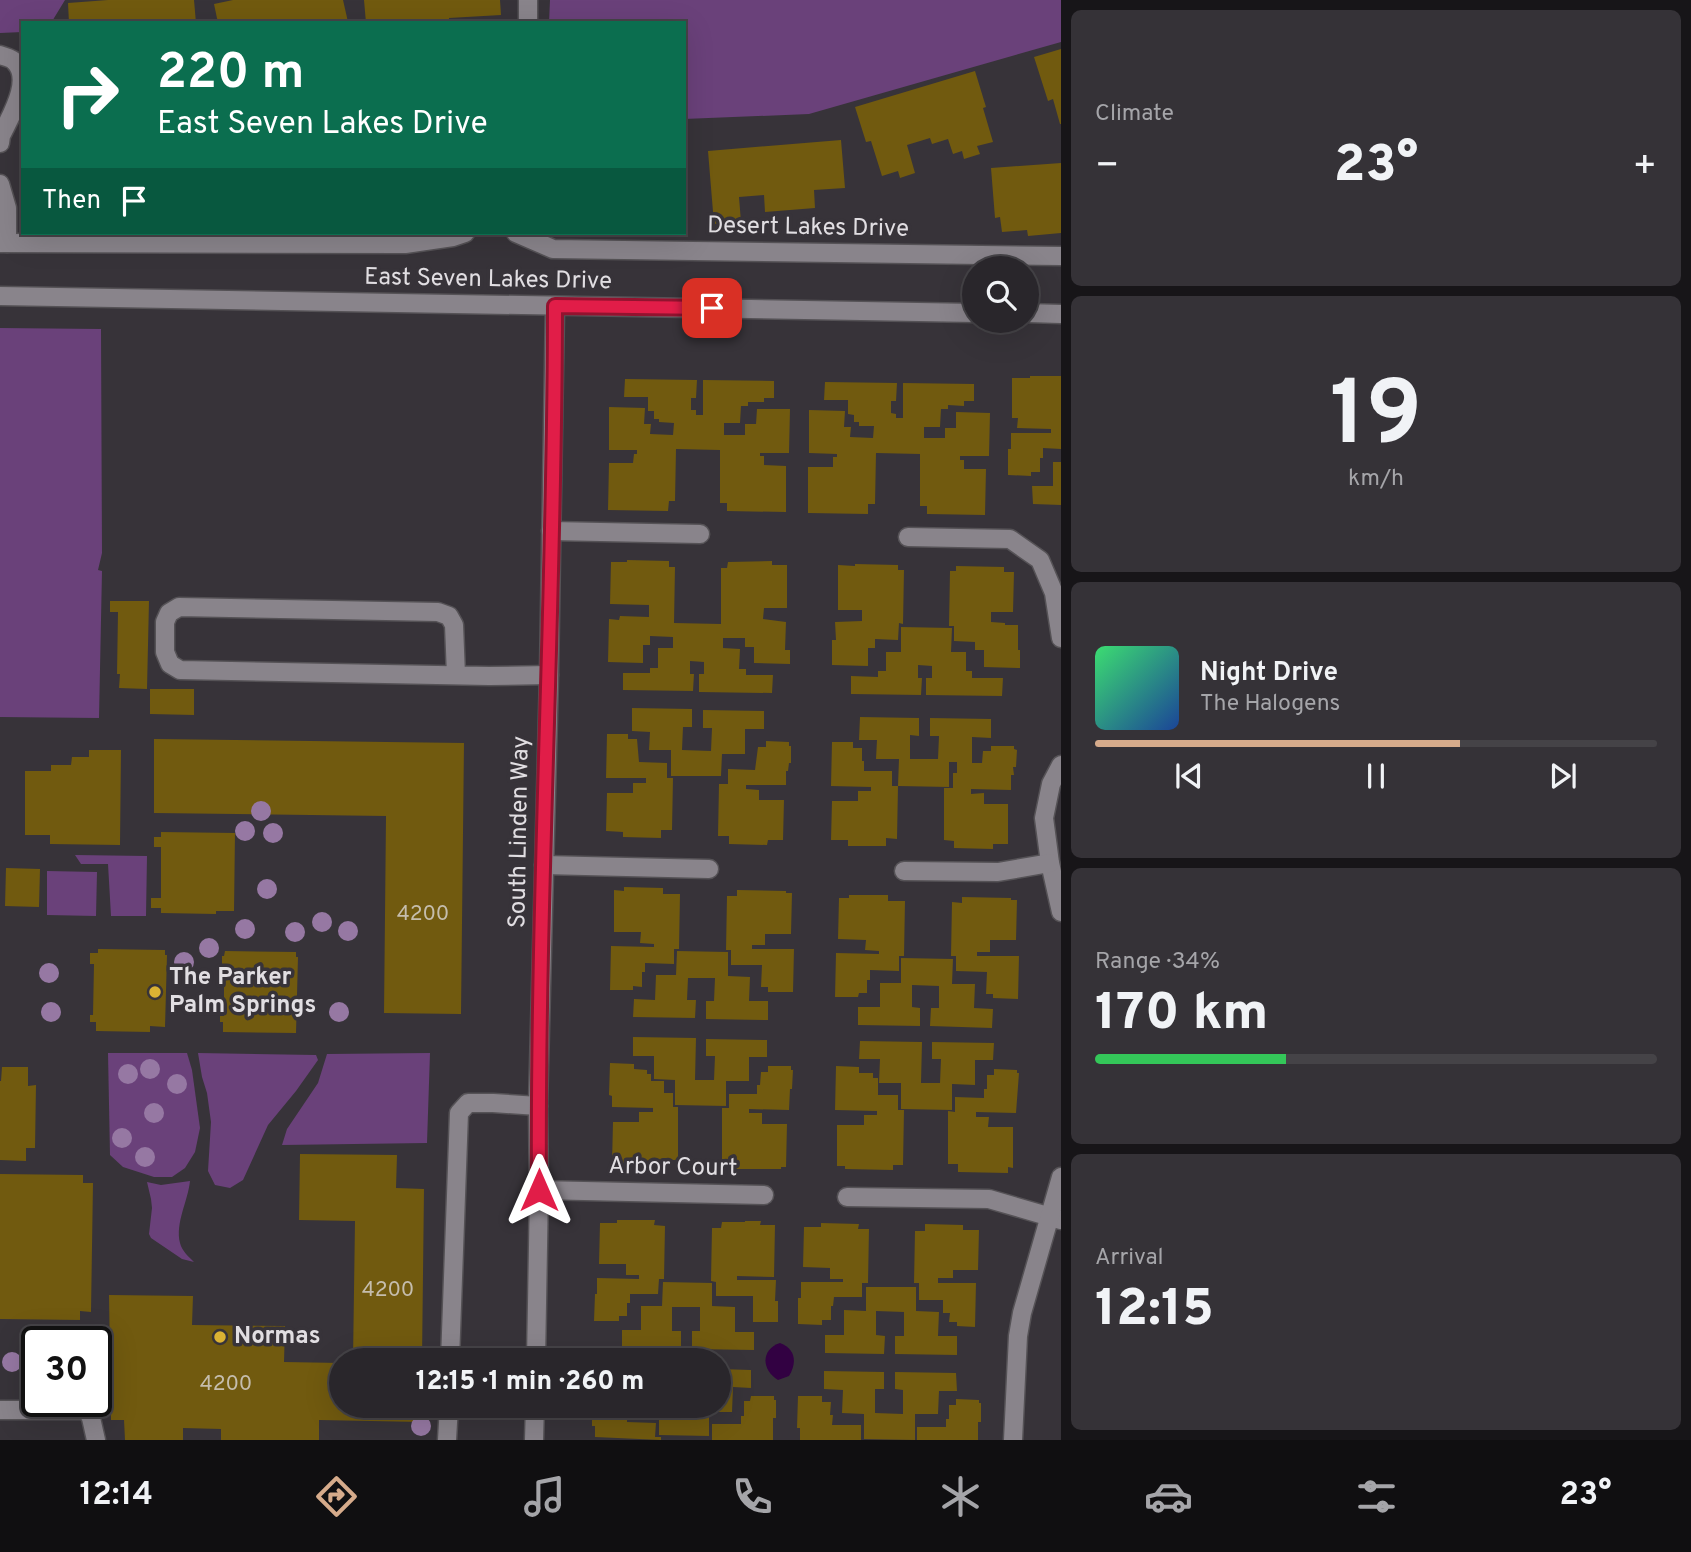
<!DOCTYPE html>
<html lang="en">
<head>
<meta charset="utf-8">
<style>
	body { margin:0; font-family:Overpass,sans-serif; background:#353237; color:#f1f3f6; height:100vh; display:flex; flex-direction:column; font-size:26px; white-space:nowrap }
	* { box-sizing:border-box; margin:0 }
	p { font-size:23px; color:#a5a5a9 }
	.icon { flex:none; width:38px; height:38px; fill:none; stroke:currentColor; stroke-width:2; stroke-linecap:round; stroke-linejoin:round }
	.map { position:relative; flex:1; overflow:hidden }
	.side { display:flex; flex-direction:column; gap:10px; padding:10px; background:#171518; width:630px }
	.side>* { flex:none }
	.guide { position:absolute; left:21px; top:21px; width:665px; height:214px; border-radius:0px; box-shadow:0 7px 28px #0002,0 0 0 2px #454347; background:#0b6e4f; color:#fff; overflow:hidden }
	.fabs { position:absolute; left:962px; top:256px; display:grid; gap:14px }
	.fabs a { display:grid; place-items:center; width:77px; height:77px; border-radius:50%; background:#29262b; box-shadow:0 7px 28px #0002,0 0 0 2px #454347; font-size:35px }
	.speed { position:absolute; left:21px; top:1326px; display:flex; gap:14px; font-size:35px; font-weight:700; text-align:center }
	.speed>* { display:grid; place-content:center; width:91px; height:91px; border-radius:50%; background:#29262b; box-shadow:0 7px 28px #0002,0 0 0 2px #454347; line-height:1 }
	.speed .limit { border:4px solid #111; border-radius:10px; background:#fff; color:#111 }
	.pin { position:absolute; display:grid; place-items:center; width:60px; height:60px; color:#fff; margin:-30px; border-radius:14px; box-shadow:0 4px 10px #0006 }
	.me { position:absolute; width:77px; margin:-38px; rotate:0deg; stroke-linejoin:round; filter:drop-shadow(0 0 5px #0008) }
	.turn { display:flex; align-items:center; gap:24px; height:147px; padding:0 21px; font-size:32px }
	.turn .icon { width:91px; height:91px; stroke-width:2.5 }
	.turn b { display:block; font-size:49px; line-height:60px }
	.then { display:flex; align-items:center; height:66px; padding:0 21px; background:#0003; gap:14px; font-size:26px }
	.big { font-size:52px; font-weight:800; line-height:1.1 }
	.side .card { flex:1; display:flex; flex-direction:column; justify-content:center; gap:10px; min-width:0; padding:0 24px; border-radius:10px; background:#353237 }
	.side .dial { align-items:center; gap:0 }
	.dial b { font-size:91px; line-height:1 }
	.song { display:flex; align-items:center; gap:21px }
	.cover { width:84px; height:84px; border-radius:10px; background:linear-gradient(135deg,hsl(140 70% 55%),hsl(220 70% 35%)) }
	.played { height:7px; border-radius:4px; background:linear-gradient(90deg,#d6ab8b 65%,#454347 65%) }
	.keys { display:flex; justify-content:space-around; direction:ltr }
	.heat { display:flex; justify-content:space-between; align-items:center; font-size:38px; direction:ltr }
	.charge { height:10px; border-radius:5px; background:linear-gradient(90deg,#34c759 34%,#454347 0) }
	.trip { position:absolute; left:329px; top:1348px; width:402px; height:70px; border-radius:35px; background:#29262b; box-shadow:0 7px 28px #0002,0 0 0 2px #454347; font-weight:800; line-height:70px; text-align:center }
	.tab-bar { display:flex; height:112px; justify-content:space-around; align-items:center; background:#100f11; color:#a5a5a9 }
	.tab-bar .icon { width:49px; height:49px }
	.tab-bar .active { color:#d6ab8b }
	.tab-bar b { font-size:32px; color:#f1f3f6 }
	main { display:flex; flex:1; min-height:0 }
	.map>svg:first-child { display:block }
	.green { fill:#6a417a }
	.water { fill:#320142 }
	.building { fill:#715a0f }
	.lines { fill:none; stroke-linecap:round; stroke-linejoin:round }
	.minor-casing { stroke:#555256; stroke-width:21 }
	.minor { stroke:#89848b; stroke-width:18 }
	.tree { fill:#9678a3 }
	.route-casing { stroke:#92132f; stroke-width:18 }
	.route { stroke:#e11d48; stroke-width:12 }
	.poi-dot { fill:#dbb233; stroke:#373339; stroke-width:2.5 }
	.labels { text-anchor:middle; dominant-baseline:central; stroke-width:7; stroke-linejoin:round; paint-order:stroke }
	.number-label { font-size:21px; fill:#c5bdad }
	.street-label { font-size:24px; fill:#e1dee2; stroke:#373339 }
	.poi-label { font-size:24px; font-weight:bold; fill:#e1dee2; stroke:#373339; text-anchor:start }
</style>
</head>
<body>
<main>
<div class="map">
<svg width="1061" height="1440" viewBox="0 0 1061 1440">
	<rect width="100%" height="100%" fill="#373339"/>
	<g class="green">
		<path d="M0 0H65L51 23H23V32L0 33Z"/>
		<path d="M550 0H1061V42L809 114 684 119V23H549Z"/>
		<path d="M0 328 101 329 102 553 98 570 102 571 99 718 0 717Z"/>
		<path d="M75 855 147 856 146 916H111L108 864H81Z"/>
		<path d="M47 871 97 872 96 916 47 915Z"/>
		<path d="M108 1053H187L192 1070 200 1128 195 1152 185 1168 172 1177H154L123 1167 110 1155Z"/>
		<path d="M198 1053 316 1055 318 1060 296 1091 268 1125 243 1180 230 1188 215 1185 208 1171 211 1122 207 1093 202 1077Z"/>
		<path d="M430 1053 427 1143 282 1145 287 1129 318 1083 327 1054Z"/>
		<path d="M190 1181C188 1201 175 1223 180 1243 182 1251 189 1257 194 1262L182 1259 151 1238 149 1234 152 1208 151 1199 147 1182 161 1185Z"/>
	</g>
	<path class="water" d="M780 1343C796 1349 797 1363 789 1376L778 1380C761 1370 761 1349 780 1343Z"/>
	<g class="building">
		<path d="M108 0H194L196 23H69L68 3Z"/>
		<path d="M233 0H343L348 22 218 23 214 4Z"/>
		<path d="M364 0H500L501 15 449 18V23H366Z"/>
		<path d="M1061 49V124H1060L1053 99 1048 101 1034 57Z"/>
		<path d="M975 71 986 107 983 108 993 142 977 146 980 154 964 159 962 151 953 154 948 139 932 144 930 138 907 145 915 173 900 178 898 171 882 176 871 141 866 142 855 107Z"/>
		<path d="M841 140 845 188 814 190 815 208 765 212 764 195 739 197 741 222 714 224 708 151Z"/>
		<path d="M1061 163V233L1028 236 1027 230 1002 232 1000 217 995 218 991 168Z"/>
		<path d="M1030 376H1061V449L1043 448V458H1040V472H1031V476L1008 475V449H1011V433H1051V429L1017 428 1018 418H1012V378H1030Z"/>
		<path d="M625 379 697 380 696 398H691V410H696V415H703V380L774 381V398H764V402H748V406H741L740 423H724V435H745V424H756L757 409H790L789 453H760V456H764V465L786 466V512L727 511V503H720V450L676 449 675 501H669L668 511 608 510 609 463H633L634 454H637V450H609V407L645 408 644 424H651L650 434 673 435 674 423 659 422V419H654V411H648V397H624Z"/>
		<path d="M825 382 897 383 896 401H891V413L896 414V418H903V383L974 384V401H964V406L948 405V409H941L940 427H924V438H945V428H956V412L990 413 989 456H960V460H964V469H986L985 515 927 514V506H920V454L876 453 875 504H868V514L808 513V467H833V457H837V454L809 453V410L845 411 844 427H851L850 437 873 438 874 426H859V422H854V415L848 414V400H824Z"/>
		<path d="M1053 462H1061V505L1033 504 1032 486H1053Z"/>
		<path d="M627 560 669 561V567H675L674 623 721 624V568H727L728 562 772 561V565H787V608H764L763 619 786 622 785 650H790V664L754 663V647H745V638H723V648L740 649 739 669H746V675H773L772 693 699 692V674H704V662L690 661V674H694L693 691 623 690V673H650V668H658V648H673V637L650 636V645H643V663L608 662 609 619 619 620 620 616 649 617V605L610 604 611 562H627Z"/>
		<path d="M855 564 898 565V570H904L903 624 899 623 898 640 875 639V648H868V666L832 665V640H836L835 622 862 621V610H838V565L855 566Z"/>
		<path d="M956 566 1004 567V572H1014L1013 612H991V622L1005 623V625H1018V650H1020V668L984 667V650H975V642L954 641V626H949L950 571H956Z"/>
		<path d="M110 601H149L147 689 119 688 120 674H117L118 612H110Z"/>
		<path d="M901 627 952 628 951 652H966V671H972V678H1003L1002 696 926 695V678H932V666L918 665V678H922L921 695 851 694V676L878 677V671H886V652H901Z"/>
		<path d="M150 689H194V715L150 714Z"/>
		<path d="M632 708 692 709V727H683L682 750 711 751 712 728H703V710L764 711V729H745V754H722L721 776H671V750H649L650 732 632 731Z"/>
		<path d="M860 717 919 718V736L910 735V759H938L939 736H930V718L991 719V738L972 737V763H982L983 751H991V746H1014V749L1017 750 1016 767H1013L1014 775H1011V790L971 789V794L984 793V804H1008V844H993V849L954 848V841L944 840V788H953V773H957V762H949V787L898 786 899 759H876L877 740H859Z"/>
		<path d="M607 734H628V739H637L639 762 667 763V778H673L672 830H661V838L623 837V832L606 831 607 793H633V783H646V778H606Z"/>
		<path d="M154 739 464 743 461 1014 384 1013 386 816 154 813Z"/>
		<path d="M766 741 789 742V746H791V763H789L788 771H786V785H746V789L759 790V800H784L783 840H768L767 845 729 844V836H718L719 784H728V769L755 770 758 747H766Z"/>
		<path d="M832 742H853V748H862V761H864V771H892V786H898L897 839 886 838V846H848V840H831L832 801H858V791H871V787L831 786Z"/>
		<path d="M89 750H121L120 845 50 844V835H25V771H51V765H71L72 757H89Z"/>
		<path d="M161 832 235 833 234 911H216V914L161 913V908H151V898H161V847H154V837H161Z"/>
		<path d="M6 868 40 869 39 907 5 906Z"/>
		<path d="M624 887 663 888V894H680L679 949H674V964L645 963V972H642V987L633 986V990H610L611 946 654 947V944L640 943 641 932H614V890L624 891Z"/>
		<path d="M737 890 786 891V893H792L791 934H765V945H752V949H794L793 992H768V987H761L762 965H731V950H726L727 896H737Z"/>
		<path d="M849 895H888V901H905L904 956H899V971L870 970V980H867V993H859L858 997H835L836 953 879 954V951L865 950 866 940 838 939 839 898H849Z"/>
		<path d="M962 897 1011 898V900H1017L1016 940H990V952H977V956H1019L1018 999 993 998V994H986L987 972 956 971V956H951L952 902 962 903Z"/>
		<path d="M98 949 165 950V955H167L165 1027 150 1026V1032L96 1031V1022H90V1015H93L94 964H90V953H98Z"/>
		<path d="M225 951 296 952V957H298L296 1033 223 1032V1022H220V1016H224V967H222V956H224Z"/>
		<path d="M677 951 728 952V976L750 977 749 1001H768V1020L706 1019V1001H714L715 978H688L687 1000H696L695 1018 633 1017 634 999 655 1000 656 975H676Z"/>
		<path d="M901 958 953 959 952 984H975L974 1008 993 1009 992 1028 930 1026 931 1008H939V986L912 985V1007L920 1008V1026L858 1025V1007H880V983H901Z"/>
		<path d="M633 1037 696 1038 695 1080H714L715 1056H706V1039L767 1040V1057H749V1081H726V1106L675 1105V1080L654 1079V1056H633Z"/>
		<path d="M860 1041 922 1042 921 1083H940L941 1059H932V1042L994 1043 993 1060H975V1085L952 1084V1110L901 1109V1083H879L880 1059H859Z"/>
		<path d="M610 1063 634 1064V1069L647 1070V1074H651V1081H664V1093H673V1107H678V1160H668V1167H629V1163H612L613 1122H639V1112H653V1108L612 1107V1096L609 1095Z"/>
		<path d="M768 1066H791V1070H793L792 1089H790L789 1110 749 1109V1113H762V1124H787L786 1167H781V1169H732V1161H722V1108H729V1094H757V1085H760L761 1072H768Z"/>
		<path d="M836 1066 859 1067V1073H873V1078H878V1095H898V1110H904L903 1165H893V1170L845 1169V1166H837V1125H864V1115H877V1111L835 1110Z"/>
		<path d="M2 1067H28V1086L36 1085 35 1148H26V1161L0 1160V1081H1Z"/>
		<path d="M994 1069 1017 1070V1073H1019L1016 1113 976 1112V1117H989L988 1127H1013V1168L1008 1167V1173L958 1172V1164H948V1111L955 1112V1097L984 1098V1089H987V1075H994Z"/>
		<path d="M300 1154 397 1155 396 1188 424 1189 422 1360H353L355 1221 299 1220Z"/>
		<path d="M0 1174 83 1175V1183H93L91 1312 80 1311V1320L0 1319Z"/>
		<path d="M617 1220H655L654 1225 665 1226 664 1279H659L658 1294H630V1303H627V1316H619V1321H594L595 1294H597V1278L639 1279V1275H626V1264H599L600 1223H617Z"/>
		<path d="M745 1221H761L760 1225H775L774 1277 737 1276V1280H776L775 1301H778V1322H753V1296H716V1282L711 1281 712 1228H721L722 1222H745Z"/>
		<path d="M821 1223 859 1224 858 1229H869L868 1283H862V1297H834L833 1306H831V1320H822V1325L798 1324V1298H801V1282H843V1279H830V1268L803 1267 804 1227H821Z"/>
		<path d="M925 1224 963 1225V1230H979L978 1270H953V1278H938V1283H976L975 1327 957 1326V1322H949L950 1313H943V1300H919V1283H914L915 1231H925Z"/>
		<path d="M663 1282 712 1283V1306L735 1307V1332H754V1350L692 1349V1331H700V1307H672V1331H681V1349L622 1348V1330H641V1306H662Z"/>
		<path d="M866 1287H916V1311L939 1312 938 1336H957V1355L895 1354V1336H904V1312L876 1311V1335L885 1336 884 1354 825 1353V1335H844V1310L866 1311Z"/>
		<path d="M109 1295 193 1296 192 1325 285 1326 284 1362 341 1363V1405H421V1422L319 1420V1440H221V1429L183 1428V1440H125L124 1420H111Z"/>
		<path d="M719 1369 751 1370V1388L733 1387 732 1412H709V1436L659 1435V1411H637V1405H679V1409H689L690 1405H719Z"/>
		<path d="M824 1371 884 1372V1389H875V1413L903 1414V1390L895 1389V1372L956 1373 957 1391H939L938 1414H915V1440L864 1439V1414L842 1413 843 1390 824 1389Z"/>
		<path d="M751 1396H774V1400H776V1418H773V1440H712V1424H741V1416H744V1401H750Z"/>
		<path d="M798 1396H822V1402H831L830 1415H833L832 1425H861V1440H800V1428H797Z"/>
		<path d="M956 1399 979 1400V1403H981V1422H978V1440H917V1427H946V1419H949V1405H956Z"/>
		<path d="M592 1405H625V1413H627V1422L656 1423 655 1437H661V1440L595 1437V1426H592Z"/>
	</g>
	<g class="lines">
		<defs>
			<g id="minor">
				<path d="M528 23V0"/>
				<path d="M0 55C5 57 12 58 15 62 33 80 10 117 1 136L0 143"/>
				<path d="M0 184 7 208V243"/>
				<path d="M516 233 553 249 1061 256"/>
				<path d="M0 243 405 244 453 237 465 233"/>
				<path d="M0 296 975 313"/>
				<path d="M1027 313 1061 314"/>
				<path d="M551 531 700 534"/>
				<path d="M908 537 1010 539 1040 560 1054 593 1061 638"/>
				<path d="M456 675 454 625 449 616 438 612 179 607 169 613 165 622V652L170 664 180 670 489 676 549 675"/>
				<path d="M1061 765 1051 784 1044 818 1050 863 1061 912"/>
				<path d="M544 865 709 869"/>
				<path d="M904 871 998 872 1050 863"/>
				<path d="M539 1190 764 1195"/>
				<path d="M847 1197 989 1199 1061 1220"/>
				<path d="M450 1360 459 1113 468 1103H493L538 1106"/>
				<path d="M536 1360 539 1190 538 1106 549 675 555 306"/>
				<path d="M0 1410H87L91 1418 96 1440"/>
				<path d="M447 1440 449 1405"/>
				<path d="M534 1440 535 1405"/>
				<path d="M1013 1440 1018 1336 1022 1313 1061 1177"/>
			</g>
		</defs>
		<use href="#minor" class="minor-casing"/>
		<use href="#minor" class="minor"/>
	</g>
	<g class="tree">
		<circle cx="261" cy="811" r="10"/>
		<circle cx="245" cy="831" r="10"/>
		<circle cx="273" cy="833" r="10"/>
		<circle cx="267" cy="889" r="10"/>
		<circle cx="322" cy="922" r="10"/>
		<circle cx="245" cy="929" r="10"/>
		<circle cx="348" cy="931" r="10"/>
		<circle cx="295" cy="932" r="10"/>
		<circle cx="209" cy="948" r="10"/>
		<circle cx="184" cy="962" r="10"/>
		<circle cx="49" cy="973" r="10"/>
		<circle cx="51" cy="1012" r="10"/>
		<circle cx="339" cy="1012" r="10"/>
		<circle cx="150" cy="1069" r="10"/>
		<circle cx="128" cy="1074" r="10"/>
		<circle cx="177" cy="1084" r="10"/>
		<circle cx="154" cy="1113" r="10"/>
		<circle cx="122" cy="1138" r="10"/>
		<circle cx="145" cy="1157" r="10"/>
		<circle cx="12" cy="1362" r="10"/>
		<circle cx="421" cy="1426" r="10"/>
	</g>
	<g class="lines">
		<defs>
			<path id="route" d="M539 1190C537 896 555 601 555 306L712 308"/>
		</defs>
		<use href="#route" class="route-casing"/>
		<use href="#route" class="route"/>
	</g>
	<g class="poi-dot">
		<circle cx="155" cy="992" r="7"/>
		<circle cx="220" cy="1337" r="7"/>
	</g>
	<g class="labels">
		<g class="number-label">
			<text x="423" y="914">4200</text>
			<text x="388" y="1290">4200</text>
			<text x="226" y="1384">4200</text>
		</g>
		<g class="street-label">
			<text transform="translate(808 228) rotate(1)">Desert Lakes Drive</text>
			<text transform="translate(488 280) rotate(1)">East Seven Lakes Drive</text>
			<text transform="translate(520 832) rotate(-89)">South Linden Way</text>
			<text transform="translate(673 1168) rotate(1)">Arbor Court</text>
		</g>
		<g class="poi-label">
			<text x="169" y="978">The Parker<tspan x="169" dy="28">Palm Springs</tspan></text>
			<text x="234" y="1337">Normas</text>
		</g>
	</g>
</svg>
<div class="fabs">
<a><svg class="icon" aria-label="search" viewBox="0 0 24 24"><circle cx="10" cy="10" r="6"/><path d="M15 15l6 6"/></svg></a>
</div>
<div class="speed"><div class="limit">30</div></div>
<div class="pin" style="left:712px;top:308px;background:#d93025"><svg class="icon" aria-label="arrive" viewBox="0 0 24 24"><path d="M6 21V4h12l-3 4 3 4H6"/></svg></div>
<svg class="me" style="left:539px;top:1190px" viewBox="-20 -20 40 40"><path d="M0-17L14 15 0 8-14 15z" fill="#e11d48" stroke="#fff" stroke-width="4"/></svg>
<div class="trip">12:15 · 1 min · 260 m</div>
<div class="guide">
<div class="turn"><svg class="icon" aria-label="right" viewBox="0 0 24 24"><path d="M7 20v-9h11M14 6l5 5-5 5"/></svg><div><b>220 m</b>East Seven Lakes Drive</div></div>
<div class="then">Then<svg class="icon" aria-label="arrive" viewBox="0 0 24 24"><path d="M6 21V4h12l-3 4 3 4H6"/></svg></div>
</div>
</div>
<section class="side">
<div class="card"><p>Climate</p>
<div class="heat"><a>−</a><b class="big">23°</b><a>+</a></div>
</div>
<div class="card dial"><b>19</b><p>km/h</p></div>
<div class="card">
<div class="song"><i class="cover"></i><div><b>Night Drive</b><p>The Halogens</p></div></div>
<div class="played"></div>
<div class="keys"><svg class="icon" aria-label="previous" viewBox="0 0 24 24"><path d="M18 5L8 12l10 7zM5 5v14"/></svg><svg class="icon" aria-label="pause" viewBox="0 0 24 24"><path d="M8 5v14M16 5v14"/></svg><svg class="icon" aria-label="next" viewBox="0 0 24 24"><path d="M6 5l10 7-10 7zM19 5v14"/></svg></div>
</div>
<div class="card"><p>Range · 34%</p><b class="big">170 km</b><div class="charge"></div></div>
<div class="card"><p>Arrival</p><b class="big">12:15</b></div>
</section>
</main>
<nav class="tab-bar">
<b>12:14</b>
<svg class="icon active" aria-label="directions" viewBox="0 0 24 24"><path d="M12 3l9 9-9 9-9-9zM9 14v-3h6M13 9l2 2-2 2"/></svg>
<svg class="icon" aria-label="music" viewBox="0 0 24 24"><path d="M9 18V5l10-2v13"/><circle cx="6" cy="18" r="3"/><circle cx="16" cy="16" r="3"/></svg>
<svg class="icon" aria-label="phone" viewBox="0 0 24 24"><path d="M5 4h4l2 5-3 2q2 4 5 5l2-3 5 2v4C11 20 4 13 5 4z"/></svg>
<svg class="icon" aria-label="climate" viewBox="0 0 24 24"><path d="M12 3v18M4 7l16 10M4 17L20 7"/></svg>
<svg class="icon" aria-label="car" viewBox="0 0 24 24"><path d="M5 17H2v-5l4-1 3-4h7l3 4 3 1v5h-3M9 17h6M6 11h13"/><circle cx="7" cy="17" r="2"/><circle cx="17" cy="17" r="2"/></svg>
<svg class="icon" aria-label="filters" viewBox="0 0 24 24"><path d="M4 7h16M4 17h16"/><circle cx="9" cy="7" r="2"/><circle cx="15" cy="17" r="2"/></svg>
<b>23°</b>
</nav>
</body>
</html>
